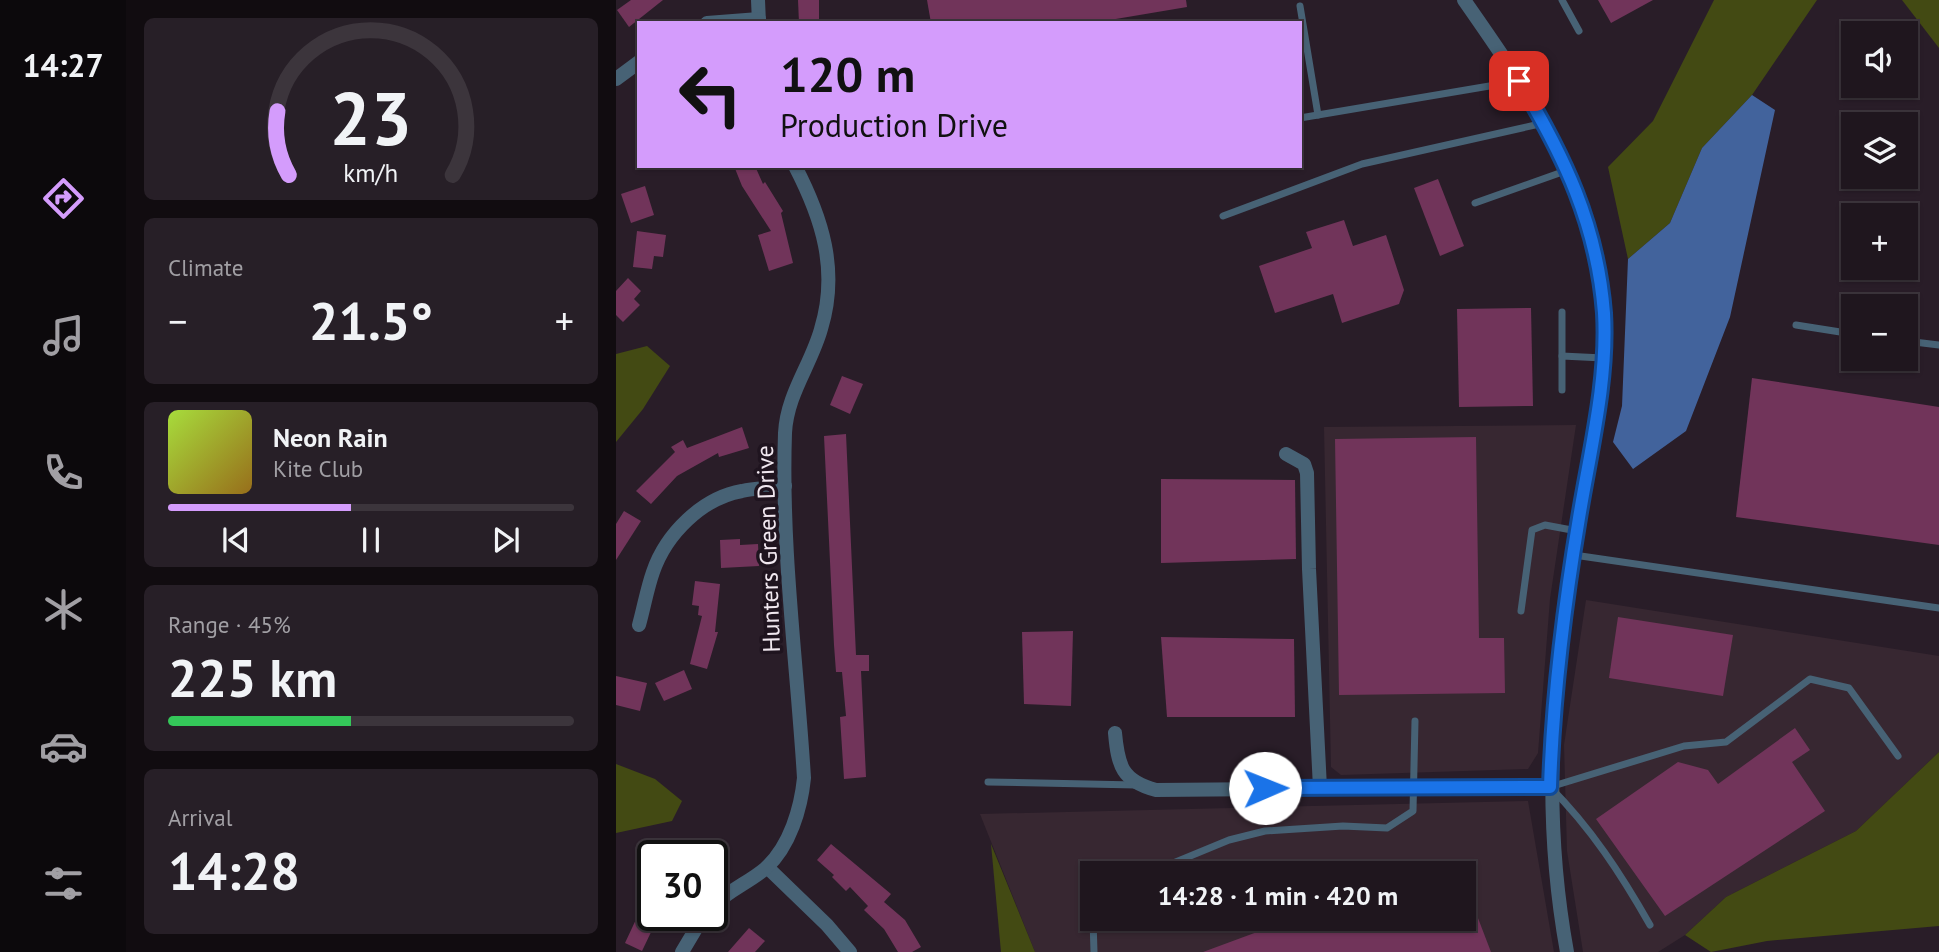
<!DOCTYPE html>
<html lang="en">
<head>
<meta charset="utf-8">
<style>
	body { margin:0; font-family:"PT Sans",sans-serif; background:#271f27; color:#f1f3f6; height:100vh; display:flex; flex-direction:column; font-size:26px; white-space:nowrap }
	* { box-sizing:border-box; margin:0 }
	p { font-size:23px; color:#a19fa4 }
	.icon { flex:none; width:38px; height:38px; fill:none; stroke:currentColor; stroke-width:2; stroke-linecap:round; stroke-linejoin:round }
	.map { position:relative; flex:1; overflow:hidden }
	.panel { display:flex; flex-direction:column; gap:18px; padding:18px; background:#110c10; width:490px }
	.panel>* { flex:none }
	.hud { position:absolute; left:21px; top:21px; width:665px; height:147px; border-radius:0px; box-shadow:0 2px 5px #0004,0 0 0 2px #3c353c; background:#d49cfc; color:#111; overflow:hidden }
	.controls { position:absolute; left:1225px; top:21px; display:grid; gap:14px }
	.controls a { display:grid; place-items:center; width:77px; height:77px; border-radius:0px; background:#1f161e; box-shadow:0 2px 5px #0004,0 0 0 2px #3c353c; font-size:35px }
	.speed { position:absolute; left:21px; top:840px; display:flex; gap:14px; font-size:35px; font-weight:700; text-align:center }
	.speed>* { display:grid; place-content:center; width:91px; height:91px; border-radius:50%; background:#1f161e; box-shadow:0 2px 5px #0004,0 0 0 2px #3c353c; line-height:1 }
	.speed .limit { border:4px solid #111; border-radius:10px; background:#fff; color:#111 }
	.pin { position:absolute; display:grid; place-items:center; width:60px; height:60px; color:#fff; margin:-30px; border-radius:14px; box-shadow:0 4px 10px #0006 }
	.me { position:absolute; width:77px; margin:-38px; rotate:89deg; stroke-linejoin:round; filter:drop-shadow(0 0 5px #0008) }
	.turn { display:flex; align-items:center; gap:24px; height:147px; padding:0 28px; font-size:32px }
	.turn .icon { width:91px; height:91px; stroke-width:2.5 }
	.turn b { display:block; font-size:49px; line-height:60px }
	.big { font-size:52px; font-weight:700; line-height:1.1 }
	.panel .tile { flex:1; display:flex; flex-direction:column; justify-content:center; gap:10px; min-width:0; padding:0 24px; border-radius:10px; background:#271f27 }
	.panel .dial { align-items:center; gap:0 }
	.dial svg { height:182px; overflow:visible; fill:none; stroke:#3c353c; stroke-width:7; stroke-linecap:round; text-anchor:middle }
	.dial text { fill:#f1f3f6; stroke:none }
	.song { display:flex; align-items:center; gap:21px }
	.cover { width:84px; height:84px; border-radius:10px; background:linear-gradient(135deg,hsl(80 70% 55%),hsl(40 70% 35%)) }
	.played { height:7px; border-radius:4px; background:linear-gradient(90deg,#d49cfc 45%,#3c353c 45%) }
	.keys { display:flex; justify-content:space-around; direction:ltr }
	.heat { display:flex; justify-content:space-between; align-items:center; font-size:38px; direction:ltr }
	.charge { height:10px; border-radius:5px; background:linear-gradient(90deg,#34c759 45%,#3c353c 0) }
	.trip { position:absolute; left:464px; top:861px; width:396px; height:70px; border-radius:0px; background:#1f161e; box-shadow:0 2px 5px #0004,0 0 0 2px #3c353c; font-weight:700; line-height:70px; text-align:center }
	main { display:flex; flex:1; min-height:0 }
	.tab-bar { display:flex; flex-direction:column; width:126px; justify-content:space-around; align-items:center; background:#0c090c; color:#a19fa4 }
	.tab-bar .icon { width:49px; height:49px }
	.tab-bar .selected { color:#d49cfc }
	.tab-bar b { font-size:32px; color:#f1f3f6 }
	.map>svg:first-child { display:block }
	.industrial { fill:#372731; fill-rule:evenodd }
	.green { fill:#434a13 }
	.water { fill:#42639c }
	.building { fill:#71345a }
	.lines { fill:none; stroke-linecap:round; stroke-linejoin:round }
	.service { stroke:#476275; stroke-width:7 }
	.minor { stroke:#476275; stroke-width:14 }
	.route-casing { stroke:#114b97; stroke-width:18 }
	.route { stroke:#1a73e8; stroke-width:12 }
	.labels { text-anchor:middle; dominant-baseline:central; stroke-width:7; stroke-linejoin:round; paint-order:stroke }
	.street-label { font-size:24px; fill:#f1e8f0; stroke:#1f141f }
</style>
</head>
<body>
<main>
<nav class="tab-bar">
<b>14:27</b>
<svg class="icon selected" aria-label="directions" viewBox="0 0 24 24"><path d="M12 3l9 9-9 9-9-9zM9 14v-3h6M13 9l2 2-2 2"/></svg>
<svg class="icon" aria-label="music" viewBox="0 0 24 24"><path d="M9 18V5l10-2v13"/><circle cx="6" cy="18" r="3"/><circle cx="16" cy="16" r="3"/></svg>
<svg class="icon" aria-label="phone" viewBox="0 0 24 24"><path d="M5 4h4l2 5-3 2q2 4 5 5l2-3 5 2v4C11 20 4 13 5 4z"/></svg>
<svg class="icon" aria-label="climate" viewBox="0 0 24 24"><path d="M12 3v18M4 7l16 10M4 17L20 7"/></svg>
<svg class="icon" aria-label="car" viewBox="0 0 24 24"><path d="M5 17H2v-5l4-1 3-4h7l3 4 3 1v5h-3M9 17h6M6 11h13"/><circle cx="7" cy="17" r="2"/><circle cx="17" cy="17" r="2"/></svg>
<svg class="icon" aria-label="filters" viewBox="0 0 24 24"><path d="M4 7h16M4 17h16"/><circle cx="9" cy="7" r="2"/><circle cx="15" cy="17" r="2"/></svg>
</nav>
<section class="panel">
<div class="tile dial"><svg viewBox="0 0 100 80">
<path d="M14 69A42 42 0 1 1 86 69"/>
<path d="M14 69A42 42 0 0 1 9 41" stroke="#d49cfc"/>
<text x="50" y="56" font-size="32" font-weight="700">23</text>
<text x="50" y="72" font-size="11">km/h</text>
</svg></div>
<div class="tile"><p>Climate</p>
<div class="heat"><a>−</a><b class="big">21.5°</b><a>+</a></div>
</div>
<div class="tile">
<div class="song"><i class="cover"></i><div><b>Neon Rain</b><p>Kite Club</p></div></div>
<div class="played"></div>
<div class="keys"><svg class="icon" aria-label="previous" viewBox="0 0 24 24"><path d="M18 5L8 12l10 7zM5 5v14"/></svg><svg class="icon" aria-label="pause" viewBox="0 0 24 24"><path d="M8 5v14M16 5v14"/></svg><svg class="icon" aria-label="next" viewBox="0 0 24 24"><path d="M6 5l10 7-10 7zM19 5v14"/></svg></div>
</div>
<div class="tile"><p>Range · 45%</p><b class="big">225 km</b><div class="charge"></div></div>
<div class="tile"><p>Arrival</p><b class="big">14:28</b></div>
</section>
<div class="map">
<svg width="1323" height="952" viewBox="0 0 1323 952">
	<rect width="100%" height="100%" fill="#291d28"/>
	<g class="industrial">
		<path d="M960 425 934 599 922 753 912 769 725 775 715 767 708 427Z"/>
		<path d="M970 600 1323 656V752L1240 831 1110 897 1069 935 1042 952H967L951 851 948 745Z"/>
		<path d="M912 801 938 952H419L364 814ZM476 873H847V919H476Z"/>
	</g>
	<g class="green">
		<path d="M1098 0H1201L1136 95 1086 148 1054 223 1012 259 992 167 1037 121Z"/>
		<path d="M1286 0H1323V48Z"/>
		<path d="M31 346 54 366 27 409 0 442V354Z"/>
		<path d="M1323 752V926L1151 941 1095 952 1069 935 1110 897 1240 831Z"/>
		<path d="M0 764 39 779 66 801 56 821 0 833Z"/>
		<path d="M375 844 419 952H385Z"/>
	</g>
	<path class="water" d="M1136 95 1159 110 1114 317 1070 431 1017 469 997 442 1006 406 1012 259 1054 223 1086 148Z"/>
	<g class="building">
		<path d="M15 0H47L13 27 1 10Z"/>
		<path d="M182 0H203V23H183Z"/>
		<path d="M311 0H570L571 7 476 23H315Z"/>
		<path d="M982 0H1037L995 23Z"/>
		<path d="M118 166H139L147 184 149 182 167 211 165 213 177 263 153 271 142 235 155 231 126 186Z"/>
		<path d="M822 179 848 246 824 256 798 188Z"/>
		<path d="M29 186 38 215 15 223 5 194Z"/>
		<path d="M728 220 737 246 770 235 788 290 783 304 726 323 717 294 659 313 643 266 696 248 690 232Z"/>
		<path d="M21 231 50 235 47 257 38 256 36 269 17 267Z"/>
		<path d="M12 278 25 291 18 299 24 305 7 322 0 315V291Z"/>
		<path d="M915 308 917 406 843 407 841 309Z"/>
		<path d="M226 376 247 384 234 414 214 405Z"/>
		<path d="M1136 378 1323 407V545L1120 517Z"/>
		<path d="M126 427 133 448 103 457 102 453 61 476 35 504 20 491 59 452 55 447 67 440 71 448Z"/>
		<path d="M230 434 240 655H253V671H245L250 777 228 779 224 717 230 716 226 672H220L218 645 208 436Z"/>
		<path d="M860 437 863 638H888L889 693 723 695 719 439Z"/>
		<path d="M545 479 679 480 680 559 545 563Z"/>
		<path d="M8 511 25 521 0 560V524Z"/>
		<path d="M124 539V545L142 544 143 566 105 568 104 540Z"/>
		<path d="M79 581 104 584 99 632H102L91 669 74 664 86 616 82 615 83 606 76 605Z"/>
		<path d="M1002 617 1117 635 1107 696 993 678Z"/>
		<path d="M457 631 455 706 408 704 406 632Z"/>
		<path d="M545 637 678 639 679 717H551Z"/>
		<path d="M68 670 76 689 48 701 39 683Z"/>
		<path d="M0 676 31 683 24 711 0 705Z"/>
		<path d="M1179 728 1194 750 1176 762 1209 811 1049 916 980 819 1062 762 1092 770 1102 784Z"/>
		<path d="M215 844 275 894 268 902 289 920 305 947 296 952H282L268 929 248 910 252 906 234 887 230 891 216 877 218 875 201 860Z"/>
		<path d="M847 879 875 952H587L676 919H847Z"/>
		<path d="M37 883V928L26 951 9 943Z"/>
		<path d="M133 928 149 941 139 952H112Z"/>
	</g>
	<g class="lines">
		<g class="service">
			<path d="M946 0 963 31"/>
			<path d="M684 6 702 115"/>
			<path d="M684 118 903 81"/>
			<path d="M859 203 952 170"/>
			<path d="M607 216 746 164 928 123"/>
			<path d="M946 312V356"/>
			<path d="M1180 325 1237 334"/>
			<path d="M1290 341 1323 345"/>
			<path d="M946 390V356L987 358"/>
			<path d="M958 555 1323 608"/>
			<path d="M905 611 916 530 929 525 961 531"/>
			<path d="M372 782 520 785"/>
			<path d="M533 873 613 840 649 831 727 826 771 828 797 811 799 721"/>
			<path d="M477 919 478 952"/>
			<path d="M1034 925C1005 874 975 828 934 787L1068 746 1110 742 1194 679 1233 688 1282 756"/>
		</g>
		<g class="minor">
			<path d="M142 0 143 23"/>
			<path d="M848 0C913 93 962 164 984 278 1000 365 972 456 959 541 937 683 925 809 951 952"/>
			<path d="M91 23 143 19"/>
			<path d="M0 79 23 62"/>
			<path d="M670 454 688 464 691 473 693 569 704 788"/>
			<path d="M23 625C28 607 31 589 37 572 50 534 86 498 126 491 140 488 155 488 169 486"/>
			<path d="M499 733C502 766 506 781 540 790L934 787"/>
			<path d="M151 867 211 925 234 952"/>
			<path d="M96 907C111 891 134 882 150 868 174 846 185 808 188 778 181 664 165 548 169 433 171 394 195 365 205 329 223 270 206 218 179 166"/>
			<path d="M66 952 88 915"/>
		</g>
	</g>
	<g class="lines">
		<defs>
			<path id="route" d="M649 788 934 787C937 696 948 607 963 518 974 451 992 381 988 313 981 224 948 156 903 81"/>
		</defs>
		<use href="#route" class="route-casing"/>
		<use href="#route" class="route"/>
	</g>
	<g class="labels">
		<g class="street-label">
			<text transform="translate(152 549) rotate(-92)">Hunters Green Drive</text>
		</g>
	</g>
</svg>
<div class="controls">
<a><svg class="icon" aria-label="sound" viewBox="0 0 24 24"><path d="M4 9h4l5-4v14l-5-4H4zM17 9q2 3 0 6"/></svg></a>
<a><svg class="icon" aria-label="layers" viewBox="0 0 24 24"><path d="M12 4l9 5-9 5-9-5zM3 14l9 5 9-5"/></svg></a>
<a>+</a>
<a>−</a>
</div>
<div class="speed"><div class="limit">30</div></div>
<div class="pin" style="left:903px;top:81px;background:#d93025"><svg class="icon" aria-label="arrive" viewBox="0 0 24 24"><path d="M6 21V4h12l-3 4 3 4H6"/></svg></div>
<svg class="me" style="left:649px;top:788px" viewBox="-20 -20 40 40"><circle r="19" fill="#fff"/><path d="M0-13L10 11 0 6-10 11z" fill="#1a73e8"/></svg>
<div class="trip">14:28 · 1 min · 420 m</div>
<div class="hud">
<div class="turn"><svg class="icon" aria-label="left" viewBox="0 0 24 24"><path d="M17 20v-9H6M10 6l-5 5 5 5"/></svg><div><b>120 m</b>Production Drive</div></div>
</div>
</div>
</main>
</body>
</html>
